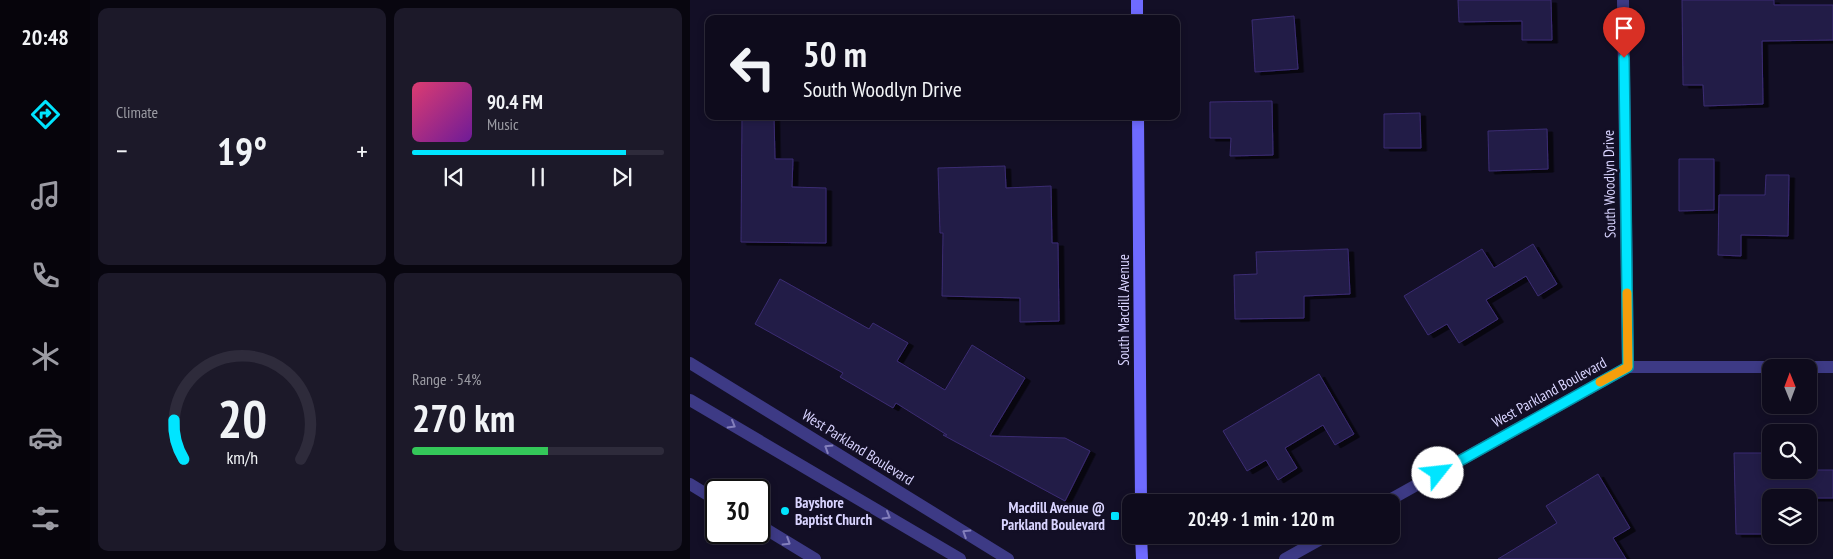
<!DOCTYPE html>
<html lang="en">
<head>
<meta charset="utf-8">
<style>
	body { margin:0; font-family:"PT Sans Narrow",sans-serif; background:#1c1929; color:#f1f3f6; height:100vh; display:flex; flex-direction:column; font-size:19px; white-space:nowrap }
	* { box-sizing:border-box; margin:0 }
	p { font-size:16px; color:#9b9ba3 }
	.icon { flex:none; width:28px; height:28px; fill:none; stroke:currentColor; stroke-width:2; stroke-linecap:round; stroke-linejoin:round }
	.map { position:relative; flex:1; overflow:hidden }
	.details { display:flex; flex-direction:column; gap:8px; padding:8px; background:#08060f; width:600px }
	.details>* { flex:none }
	.banner { position:absolute; left:15px; top:15px; width:475px; height:105px; border-radius:10px; box-shadow:0 2px 8px #0003,0 0 0 1px #2e2b3b; background:#0e0b1c; color:#f1f3f6; overflow:hidden }
	.needle { width:32px; rotate:359deg }
	.controls { position:absolute; left:1072px; top:359px; display:grid; gap:10px }
	.controls a { display:grid; place-items:center; width:55px; height:55px; border-radius:10px; background:#0e0b1c; box-shadow:0 2px 8px #0003,0 0 0 1px #2e2b3b; font-size:25px }
	.speed { position:absolute; left:15px; top:479px; display:flex; gap:10px; font-size:25px; font-weight:700; text-align:center }
	.speed>* { display:grid; place-content:center; width:65px; height:65px; border-radius:50%; background:#0e0b1c; box-shadow:0 2px 8px #0003,0 0 0 1px #2e2b3b; line-height:1 }
	.speed .limit { border:2px solid #111; border-radius:8px; background:#fff; color:#111 }
	.pin { position:absolute; display:grid; place-items:center; width:42px; height:42px; color:#fff; margin:-51px -21px; border-radius:50% 50% 50% 0; rotate:-45deg; box-shadow:0 0 5px #0007 }
	.pin .icon { rotate:45deg }
	.me { position:absolute; width:55px; margin:-28px; rotate:61deg; stroke-linejoin:round; filter:drop-shadow(0 0 4px #0008) }
	.turn { display:flex; align-items:center; gap:18px; height:105px; padding:0 15px; font-size:22px }
	.turn .icon { width:65px; height:65px; stroke-width:2.5 }
	.turn b { display:block; font-size:35px; line-height:42px }
	.big { font-size:38px; font-weight:600; line-height:1.1 }
	.details .card { flex:1; display:flex; flex-direction:column; justify-content:center; gap:8px; min-width:0; padding:0 18px; border-radius:10px; background:#1c1929 }
	.details .dial { align-items:center; gap:0 }
	.dial svg { height:130px; overflow:visible; fill:none; stroke:#2e2b3b; stroke-width:7; stroke-linecap:round; text-anchor:middle }
	.dial text { fill:#f1f3f6; stroke:none }
	.song { display:flex; align-items:center; gap:15px }
	.cover { width:60px; height:60px; border-radius:8px; background:linear-gradient(135deg,hsl(340 70% 55%),hsl(280 70% 35%)) }
	.played { height:5px; border-radius:2px; background:linear-gradient(90deg,#00e5ff 85%,#2e2b3b 85%) }
	.keys { display:flex; justify-content:space-around; direction:ltr }
	.heat { display:flex; justify-content:space-between; align-items:center; font-size:28px; direction:ltr }
	.charge { height:8px; border-radius:4px; background:linear-gradient(90deg,#34c759 54%,#2e2b3b 0) }
	.details .tiles { flex:1; display:grid; gap:8px; grid-template-columns:repeat(2,1fr) }
	.trip { position:absolute; left:432px; top:494px; width:278px; height:50px; border-radius:10px; background:#0e0b1c; box-shadow:0 2px 8px #0003,0 0 0 1px #2e2b3b; font-weight:600; line-height:50px; text-align:center }
	main { display:flex; flex:1; min-height:0 }
	.tabs { display:flex; flex-direction:column; width:90px; justify-content:space-around; align-items:center; background:#06040b; color:#9b9ba3 }
	.tabs .icon { width:35px; height:35px }
	.tabs .current { color:#00e5ff }
	.tabs b { font-size:22px; color:#f1f3f6 }
	.map>svg:first-child { display:block }
	.building { fill:#241b47; stroke:#3b2d73; filter:url(#shadow) }
	.lines { fill:none; stroke-linecap:round; stroke-linejoin:round }
	.lane { stroke:#3d3a85; stroke-width:12 }
	.street { stroke:#3d3a85; stroke-width:12 }
	.secondary { stroke:#6f6bff; stroke-width:12 }
	.oneway { stroke:#837fbc }
	.route-casing { stroke:#0095a6; stroke-width:12 }
	.route { stroke:#00e5ff; stroke-width:9 }
	.slow { stroke:#f59e0b; stroke-width:9 }
	.poi-dot { fill:#00e5ff; stroke:#130f26; stroke-width:2 }
	.labels { text-anchor:middle; dominant-baseline:central; stroke-width:5; stroke-linejoin:round; paint-order:stroke }
	.street-label { font-size:15px; fill:#d9d4ff; stroke:#130f26 }
	.poi-label { font-size:15px; font-weight:bold; fill:#d9d4ff; stroke:#130f26; text-anchor:start }
</style>
</head>
<body>
<main>
<nav class="tabs">
<b>20:48</b>
<svg class="icon current" aria-label="directions" viewBox="0 0 24 24"><path d="M12 3l9 9-9 9-9-9zM9 14v-3h6M13 9l2 2-2 2"/></svg>
<svg class="icon" aria-label="music" viewBox="0 0 24 24"><path d="M9 18V5l10-2v13"/><circle cx="6" cy="18" r="3"/><circle cx="16" cy="16" r="3"/></svg>
<svg class="icon" aria-label="phone" viewBox="0 0 24 24"><path d="M5 4h4l2 5-3 2q2 4 5 5l2-3 5 2v4C11 20 4 13 5 4z"/></svg>
<svg class="icon" aria-label="climate" viewBox="0 0 24 24"><path d="M12 3v18M4 7l16 10M4 17L20 7"/></svg>
<svg class="icon" aria-label="car" viewBox="0 0 24 24"><path d="M5 17H2v-5l4-1 3-4h7l3 4 3 1v5h-3M9 17h6M6 11h13"/><circle cx="7" cy="17" r="2"/><circle cx="17" cy="17" r="2"/></svg>
<svg class="icon" aria-label="filters" viewBox="0 0 24 24"><path d="M4 7h16M4 17h16"/><circle cx="9" cy="7" r="2"/><circle cx="15" cy="17" r="2"/></svg>
</nav>
<section class="details">
<div class="tiles">
<div class="card"><p>Climate</p>
<div class="heat"><a>−</a><b class="big">19°</b><a>+</a></div>
</div>
<div class="card">
<div class="song"><i class="cover"></i><div><b>90.4 FM</b><p>Music</p></div></div>
<div class="played"></div>
<div class="keys"><svg class="icon" aria-label="previous" viewBox="0 0 24 24"><path d="M18 5L8 12l10 7zM5 5v14"/></svg><svg class="icon" aria-label="pause" viewBox="0 0 24 24"><path d="M8 5v14M16 5v14"/></svg><svg class="icon" aria-label="next" viewBox="0 0 24 24"><path d="M6 5l10 7-10 7zM19 5v14"/></svg></div>
</div>
<div class="card dial"><svg viewBox="0 0 100 80">
<path d="M14 69A42 42 0 1 1 86 69"/>
<path d="M14 69A42 42 0 0 1 8 45" stroke="#00e5ff"/>
<text x="50" y="56" font-size="32" font-weight="700">20</text>
<text x="50" y="72" font-size="11">km/h</text>
</svg></div>
<div class="card"><p>Range · 54%</p><b class="big">270 km</b><div class="charge"></div></div>
</div>
</section>
<div class="map">
<svg width="1143" height="559" viewBox="0 0 1143 559">
	<defs>
		<filter id="shadow"><feDropShadow dx="5.5" dy="3" stdDeviation="0" flood-color="#0009"/></filter>
	</defs>
	<rect width="100%" height="100%" fill="#130f26"/>
	<g class="building">
		<path d="M768 0H861L862 40H832V21L769 22Z"/>
		<path d="M992 0H1084V5H1143V40L1072 41 1073 104 1014 106 1013 85H993Z"/>
		<path d="M604 16 608 69 565 72 562 20Z"/>
		<path d="M582 101 583 155 540 156 541 138H520V102Z"/>
		<path d="M730 113 731 148H694V114Z"/>
		<path d="M52 116H84L85 159H103L102 187 136 188V243L51 242Z"/>
		<path d="M857 129 858 169 799 171 798 131Z"/>
		<path d="M989 159H1024V210L989 211Z"/>
		<path d="M315 166 316 188 361 186 362 243H368L369 321 330 322V298L252 296 253 233H250L248 168Z"/>
		<path d="M1076 175H1099L1098 236 1051 235V256L1028 255 1029 195H1075Z"/>
		<path d="M843 244 867 284 848 296 836 276 796 300 808 319 769 343 757 324 738 335 714 296 792 249 804 268Z"/>
		<path d="M658 249 660 294 614 296V318L545 319 544 275 567 274 566 252Z"/>
		<path d="M90 279 179 329 183 323 218 343 207 361 255 390 282 345 335 378 300 436 375 438 400 451 375 501 253 435H257L206 403 203 408 150 377 153 373 65 324Z"/>
		<path d="M629 374 664 434 645 445 633 425 595 448 607 468 588 480 576 460 557 471 533 431Z"/>
		<path d="M1044 453H1081V470H1143V498H1081V534H1046Z"/>
		<path d="M908 474 940 528 923 538 936 559H808L867 523 856 506Z"/>
	</g>
	<g class="lines">
		<g class="lane">
			<path d="M0 484 26 500"/>
			<path d="M69 525 125 559"/>
		</g>
		<g class="street">
			<path d="M933 0 938 367"/>
			<path d="M0 363 318 559"/>
			<path d="M0 400 270 559"/>
			<path d="M696 502 938 367H1143"/>
			<path d="M595 559 638 535"/>
		</g>
		<g class="secondary">
			<path d="M447 0V19"/>
			<path d="M448 116 451 502"/>
			<path d="M451 535 452 559"/>
		</g>
	</g>
	<defs><path id="oneway-chevron" d="M-2-3.5L2.5 0L-2 3.5" fill="none" stroke-width="1.6" stroke-linecap="round" stroke-linejoin="round" transform="scale(1.25)"/></defs>
	<g class="oneway">
		<use href="#oneway-chevron" transform="translate(42 425) rotate(30)"/>
		<use href="#oneway-chevron" transform="translate(138 448) rotate(-148)"/>
		<use href="#oneway-chevron" transform="translate(197 516) rotate(30)"/>
		<use href="#oneway-chevron" transform="translate(276 533) rotate(-148)"/>
		<use href="#oneway-chevron" transform="translate(97 542) rotate(32)"/>
	</g>
	<g class="lines">
		<defs>
			<path id="route" d="M748 473 938 367 934 58"/>
		</defs>
		<use href="#route" class="route-casing"/>
		<use href="#route" class="route"/>
		<path class="slow" d="M910 382 938 367 937 293"/>
	</g>
	<g class="poi-dot">
		<circle cx="95" cy="511" r="5"/>
		<rect x="420" y="511" width="10" height="10" rx="2.5"/>
	</g>
	<g class="labels">
		<g class="street-label">
			<text transform="translate(919 184) rotate(-91)">South Woodlyn Drive</text>
			<text transform="translate(433 310) rotate(-90)">South Macdill Avenue</text>
			<text transform="translate(859 392) rotate(-29)">West Parkland Boulevard</text>
			<text transform="translate(168 447) rotate(32)">West Parkland Boulevard</text>
		</g>
		<g class="poi-label">
			<text x="105" y="502">Bayshore<tspan x="105" dy="17">Baptist Church</tspan></text>
			<text x="415" y="507" text-anchor="end">Macdill Avenue @<tspan x="415" dy="17">Parkland Boulevard</tspan></text>
		</g>
	</g>
</svg>
<div class="controls">
<a><svg class="needle" viewBox="-14 -14 28 28"><path d="M0-13l5 13h-10z" fill="#e53935"/><path d="M0 13l5-13h-10z" fill="#9b9ba3"/></svg></a>
<a><svg class="icon" aria-label="search" viewBox="0 0 24 24"><circle cx="10" cy="10" r="6"/><path d="M15 15l6 6"/></svg></a>
<a><svg class="icon" aria-label="layers" viewBox="0 0 24 24"><path d="M12 4l9 5-9 5-9-5zM3 14l9 5 9-5"/></svg></a>
</div>
<div class="speed"><div class="limit">30</div></div>
<div class="pin" style="left:934px;top:58px;background:#d93025"><svg class="icon" aria-label="arrive" viewBox="0 0 24 24"><path d="M6 21V4h12l-3 4 3 4H6"/></svg></div>
<svg class="me" style="left:748px;top:473px" viewBox="-20 -20 40 40"><circle r="19" fill="#fff"/><path d="M0-13L10 11 0 6-10 11z" fill="#00e5ff"/></svg>
<div class="trip">20:49 · 1 min · 120 m</div>
<div class="banner">
<div class="turn"><svg class="icon" aria-label="left" viewBox="0 0 24 24"><path d="M17 20v-9H6M10 6l-5 5 5 5"/></svg><div><b>50 m</b>South Woodlyn Drive</div></div>
</div>
</div>
</main>
</body>
</html>
